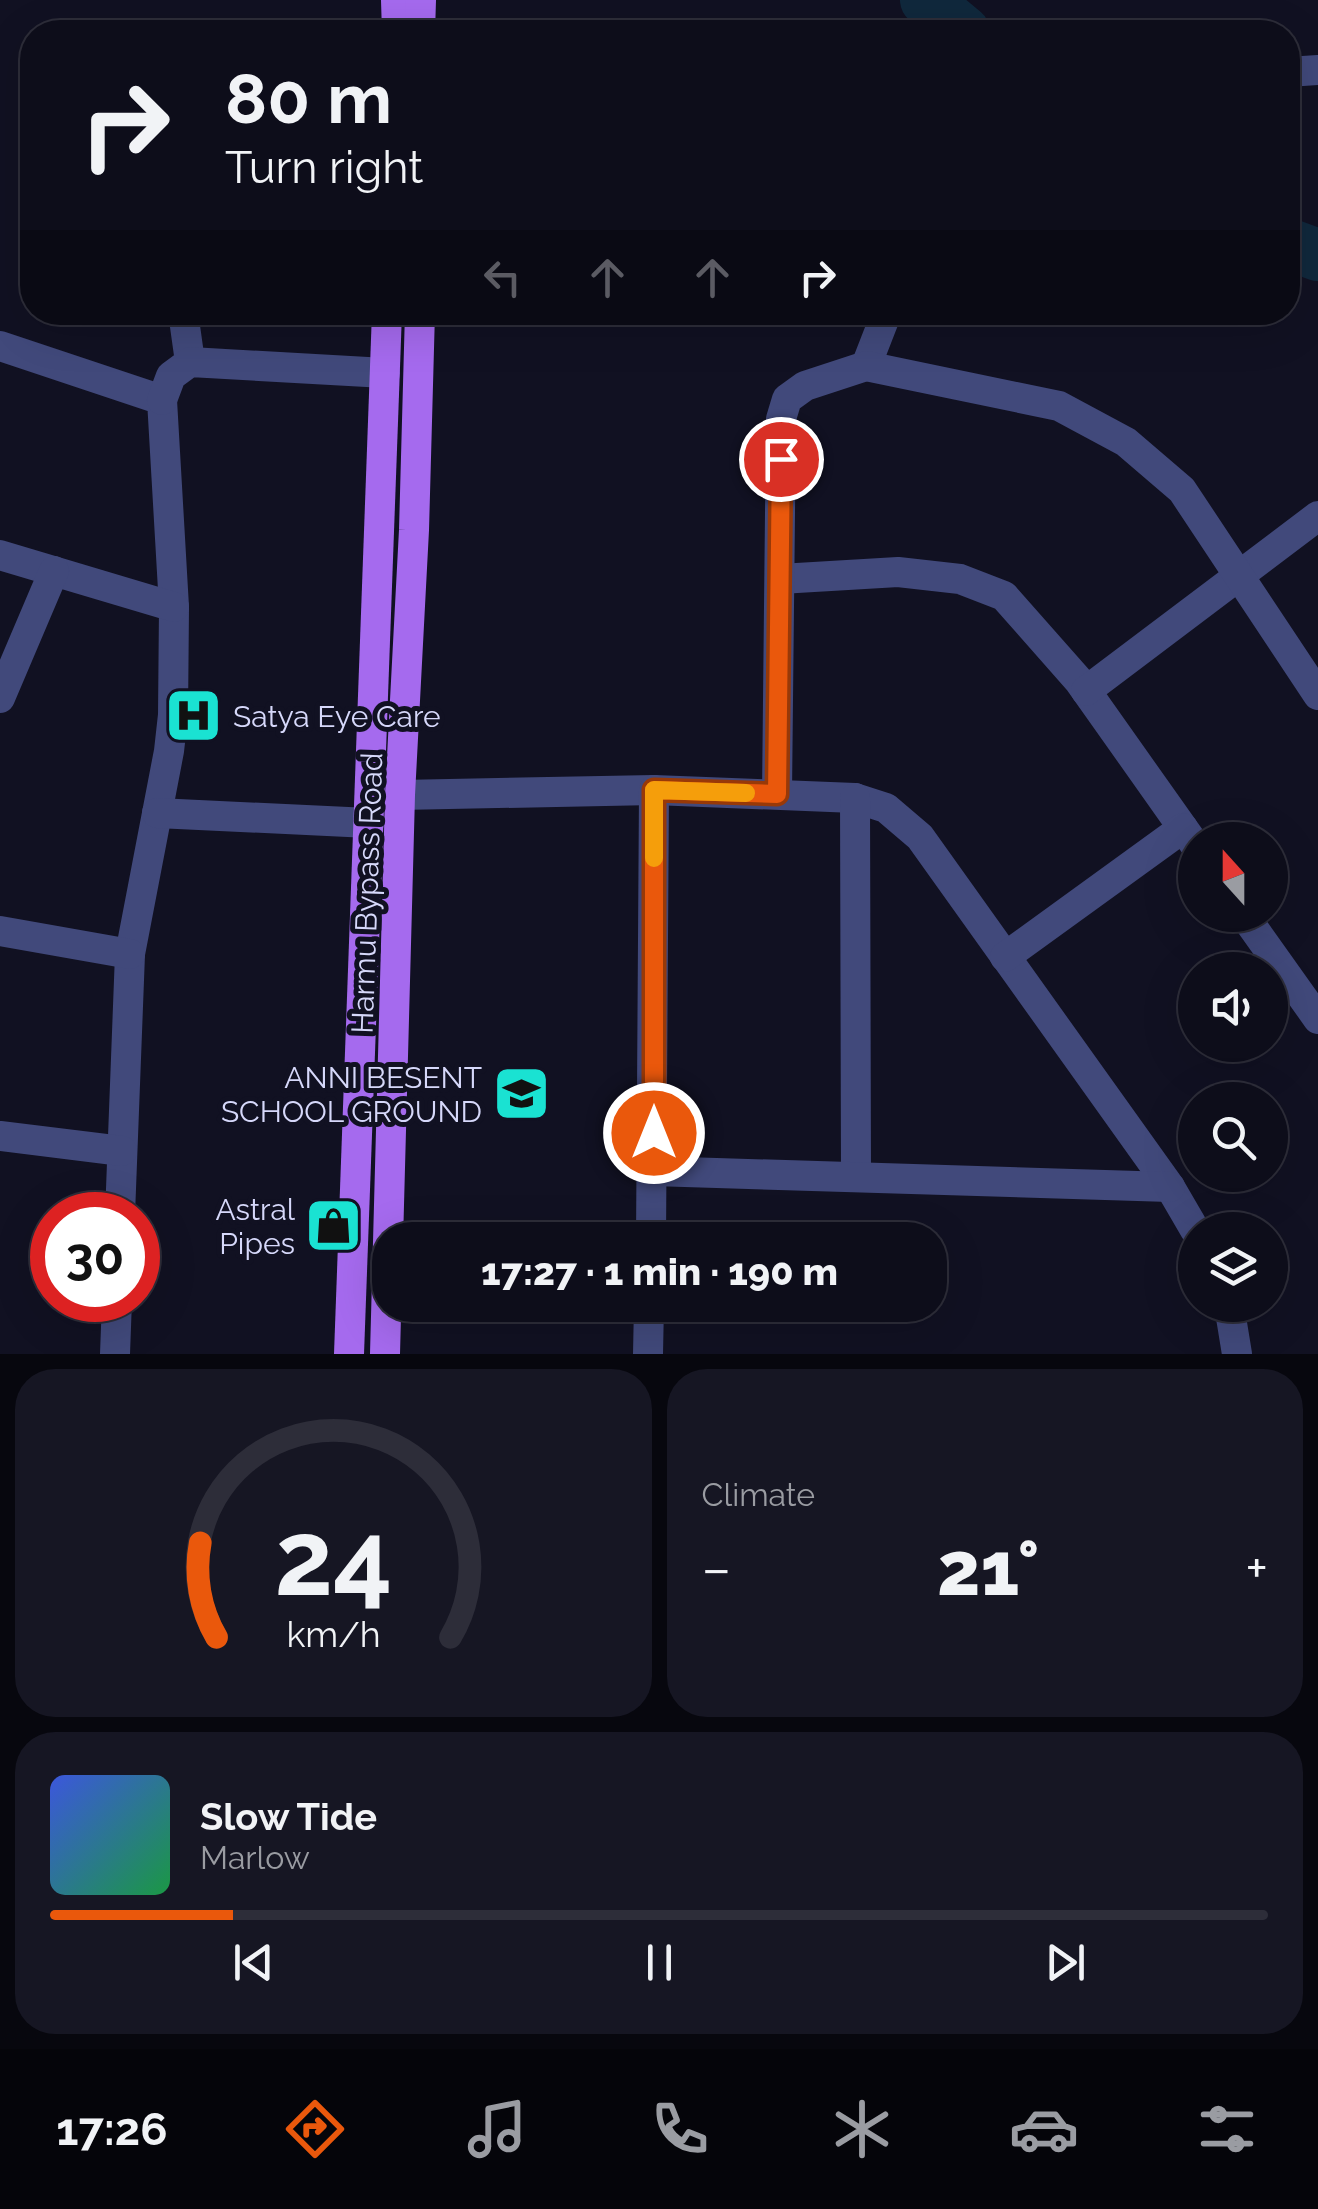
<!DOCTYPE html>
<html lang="en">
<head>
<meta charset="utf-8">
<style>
	body { margin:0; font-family:Raleway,sans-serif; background:#161623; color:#f1f3f6; height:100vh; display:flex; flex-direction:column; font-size:38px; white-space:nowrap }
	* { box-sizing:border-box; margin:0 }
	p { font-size:32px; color:#9a9ca2 }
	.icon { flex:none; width:55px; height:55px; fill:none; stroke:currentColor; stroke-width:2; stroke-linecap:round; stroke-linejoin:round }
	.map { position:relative; height:1354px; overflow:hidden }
	.sheet { display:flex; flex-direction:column; gap:15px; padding:15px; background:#07070e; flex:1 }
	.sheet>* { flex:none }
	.hud { position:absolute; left:20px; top:20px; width:1280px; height:305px; border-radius:40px; box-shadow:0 10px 40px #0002,0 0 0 2px #2d2d39; background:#0d0d1a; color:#f1f3f6; overflow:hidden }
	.needle { width:65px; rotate:339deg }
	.controls { position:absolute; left:1178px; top:822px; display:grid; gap:20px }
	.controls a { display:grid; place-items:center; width:110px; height:110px; border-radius:50%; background:#0d0d1a; box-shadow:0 10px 40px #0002,0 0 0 2px #2d2d39; font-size:50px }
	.speed { position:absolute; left:30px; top:1192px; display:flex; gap:20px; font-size:50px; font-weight:700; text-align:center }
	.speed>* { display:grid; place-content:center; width:130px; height:130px; border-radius:50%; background:#0d0d1a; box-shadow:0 10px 40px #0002,0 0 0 2px #2d2d39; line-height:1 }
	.speed .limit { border:15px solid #d22; background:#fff; color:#111 }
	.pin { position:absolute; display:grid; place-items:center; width:85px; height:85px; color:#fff; margin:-42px; border:5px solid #fff; border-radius:50%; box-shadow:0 2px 10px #0007 }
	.me { position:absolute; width:110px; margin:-55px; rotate:0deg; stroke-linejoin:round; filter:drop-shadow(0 0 8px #0008) }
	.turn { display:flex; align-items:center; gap:35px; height:210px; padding:0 40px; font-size:45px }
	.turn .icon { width:130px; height:130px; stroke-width:2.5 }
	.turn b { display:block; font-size:70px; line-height:85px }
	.lanes { display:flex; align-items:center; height:95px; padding:0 40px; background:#0003; justify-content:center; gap:50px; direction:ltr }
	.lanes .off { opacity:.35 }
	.big { font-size:75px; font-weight:800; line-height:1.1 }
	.sheet .widget { flex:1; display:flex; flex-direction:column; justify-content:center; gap:15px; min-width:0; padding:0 35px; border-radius:40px; background:#161623 }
	.sheet .dial { align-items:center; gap:0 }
	.dial svg { height:260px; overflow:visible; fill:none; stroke:#2d2d39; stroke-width:7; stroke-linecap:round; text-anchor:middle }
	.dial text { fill:#f1f3f6; stroke:none }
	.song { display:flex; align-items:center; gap:30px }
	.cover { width:120px; height:120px; border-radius:15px; background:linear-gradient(135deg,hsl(230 70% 55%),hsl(140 70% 35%)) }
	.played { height:10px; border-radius:5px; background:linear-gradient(90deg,#ea580c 15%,#2d2d39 15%) }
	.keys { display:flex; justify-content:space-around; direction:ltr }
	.heat { display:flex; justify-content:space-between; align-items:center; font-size:55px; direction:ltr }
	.sheet .tiles { flex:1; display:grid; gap:15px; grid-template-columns:1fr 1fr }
	.widget:last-child { grid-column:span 2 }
	.trip { position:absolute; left:372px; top:1222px; width:575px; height:100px; border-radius:40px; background:#0d0d1a; box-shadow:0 10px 40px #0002,0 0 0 2px #2d2d39; font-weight:800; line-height:100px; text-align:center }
	.tabs { display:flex; height:160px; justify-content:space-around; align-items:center; background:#05050a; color:#9a9ca2 }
	.tabs .icon { width:70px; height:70px }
	.tabs .selected { color:#ea580c }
	.tabs b { font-size:45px; color:#f1f3f6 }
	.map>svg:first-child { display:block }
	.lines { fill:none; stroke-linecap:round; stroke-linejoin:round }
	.river { stroke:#10283c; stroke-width:52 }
	.minor { stroke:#41497b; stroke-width:30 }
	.major { stroke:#a56aee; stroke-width:30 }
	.route-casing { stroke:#983908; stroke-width:25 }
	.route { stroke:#ea580c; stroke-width:18 }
	.slow { stroke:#f59e0b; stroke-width:18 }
	.labels { text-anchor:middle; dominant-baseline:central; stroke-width:10; stroke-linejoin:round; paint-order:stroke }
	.poi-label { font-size:30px; fill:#d6d8fa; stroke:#112; text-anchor:end }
	.street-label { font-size:30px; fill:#d6d8fa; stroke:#112 }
</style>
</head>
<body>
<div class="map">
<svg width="1318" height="1354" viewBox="0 0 1318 1354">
	<rect width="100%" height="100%" fill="#112"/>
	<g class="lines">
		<g class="river">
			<path d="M926 0 964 32"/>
			<path d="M1288 244 1318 255"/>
		</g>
		<g class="minor">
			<path d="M1288 72 1318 70"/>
			<path d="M183 312 190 362"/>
			<path d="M0 346 162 400 174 607 173 715 169 751 130 954 120 1215"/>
			<path d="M866 366 887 312"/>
			<path d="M162 400 171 376 190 362 385 373"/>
			<path d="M0 555 174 607"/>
			<path d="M780 579 898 572 960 579 1004 596 1079 681 1195 845"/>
			<path d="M1086 691 1318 516"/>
			<path d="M0 698 54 571"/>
			<path d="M777 794 781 419 787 399 805 386 866 366 1059 406 1126 442 1182 490 1318 695"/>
			<path d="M400 795 654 790 855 798 886 808 920 837 1170 1187 1195 1230"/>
			<path d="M855 798 856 1176"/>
			<path d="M157 813 369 823"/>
			<path d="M1244 915 1318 1019"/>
			<path d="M0 931 130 954"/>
			<path d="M1005 957 1183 828"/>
			<path d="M0 1136 122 1151"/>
			<path d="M653 1171 1170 1187"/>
			<path d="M651 1240 654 790"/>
			<path d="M1229 1305 1237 1354"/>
			<path d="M115 1354 117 1300"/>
			<path d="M648 1354 649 1305"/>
		</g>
		<g class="major">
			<path d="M396 0 397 32"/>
			<path d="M420 32 421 0"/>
			<path d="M349 1354 387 312"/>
			<path d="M385 1354 400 795 414 530 420 312"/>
		</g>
	</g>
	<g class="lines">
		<defs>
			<path id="route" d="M654 1133V790L777 794 781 459"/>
		</defs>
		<use href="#route" class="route-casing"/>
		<use href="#route" class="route"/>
		<path class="slow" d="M654 858V790L746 793"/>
	</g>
	<defs>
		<symbol id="hospital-square" viewBox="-11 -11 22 22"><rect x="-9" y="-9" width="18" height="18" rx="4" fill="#1ae2d2" stroke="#112"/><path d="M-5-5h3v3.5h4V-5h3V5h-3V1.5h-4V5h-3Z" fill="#111"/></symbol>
		<symbol id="school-square" viewBox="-11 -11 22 22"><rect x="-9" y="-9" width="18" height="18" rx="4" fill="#1ae2d2" stroke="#112"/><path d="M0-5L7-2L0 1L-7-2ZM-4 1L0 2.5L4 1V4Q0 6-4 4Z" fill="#111"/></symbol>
		<symbol id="shop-square" viewBox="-11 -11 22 22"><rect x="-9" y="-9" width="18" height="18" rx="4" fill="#1ae2d2" stroke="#112"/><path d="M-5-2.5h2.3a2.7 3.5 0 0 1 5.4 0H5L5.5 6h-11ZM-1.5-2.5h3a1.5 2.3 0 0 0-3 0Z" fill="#111"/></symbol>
	</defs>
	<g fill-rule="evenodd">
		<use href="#hospital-square" x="162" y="684" width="63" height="63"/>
		<use href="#school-square" x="490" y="1062" width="63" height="63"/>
		<use href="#shop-square" x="302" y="1194" width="63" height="63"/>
	</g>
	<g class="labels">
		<g class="poi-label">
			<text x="233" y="716" text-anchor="start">Satya Eye Care</text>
			<text x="482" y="1077">ANNI BESENT<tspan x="482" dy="34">SCHOOL GROUND</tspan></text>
			<text x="295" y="1209">Astral<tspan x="295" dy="34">Pipes</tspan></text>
		</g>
		<g class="street-label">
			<text transform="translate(367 893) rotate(-88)">Harmu Bypass Road</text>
		</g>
	</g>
</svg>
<div class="controls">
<a><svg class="needle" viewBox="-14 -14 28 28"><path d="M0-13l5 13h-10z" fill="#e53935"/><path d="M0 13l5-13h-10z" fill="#9a9ca2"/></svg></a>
<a><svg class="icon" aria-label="sound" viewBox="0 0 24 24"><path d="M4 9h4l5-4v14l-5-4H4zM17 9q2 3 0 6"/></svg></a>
<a><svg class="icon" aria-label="search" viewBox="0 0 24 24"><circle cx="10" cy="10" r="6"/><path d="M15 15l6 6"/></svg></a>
<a><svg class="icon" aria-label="layers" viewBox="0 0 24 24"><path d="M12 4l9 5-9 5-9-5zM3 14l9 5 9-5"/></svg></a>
</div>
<div class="speed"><div class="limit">30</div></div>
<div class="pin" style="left:781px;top:459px;background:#d93025"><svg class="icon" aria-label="arrive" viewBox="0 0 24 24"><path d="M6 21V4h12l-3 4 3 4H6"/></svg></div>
<svg class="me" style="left:654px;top:1133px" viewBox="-20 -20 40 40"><circle r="17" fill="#ea580c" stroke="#fff" stroke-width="3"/><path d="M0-11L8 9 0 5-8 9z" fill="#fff"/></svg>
<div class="trip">17:27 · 1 min · 190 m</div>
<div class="hud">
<div class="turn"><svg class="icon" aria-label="right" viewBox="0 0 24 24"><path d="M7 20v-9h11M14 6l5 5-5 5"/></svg><div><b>80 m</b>Turn right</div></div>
<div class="lanes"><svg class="icon off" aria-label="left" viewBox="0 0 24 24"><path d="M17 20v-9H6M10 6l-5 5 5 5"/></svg><svg class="icon off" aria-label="ahead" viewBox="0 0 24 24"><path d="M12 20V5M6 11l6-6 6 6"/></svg><svg class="icon off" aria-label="ahead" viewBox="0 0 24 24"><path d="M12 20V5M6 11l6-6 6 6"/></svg><svg class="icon" aria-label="right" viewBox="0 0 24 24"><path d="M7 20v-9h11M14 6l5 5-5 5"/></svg></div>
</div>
</div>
<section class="sheet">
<div class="tiles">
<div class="widget dial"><svg viewBox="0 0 100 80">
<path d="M14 69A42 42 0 1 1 86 69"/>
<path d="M14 69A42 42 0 0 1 9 40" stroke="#ea580c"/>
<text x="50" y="56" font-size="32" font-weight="700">24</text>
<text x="50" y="72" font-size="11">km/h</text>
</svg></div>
<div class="widget"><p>Climate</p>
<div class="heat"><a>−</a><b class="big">21°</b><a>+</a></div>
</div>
<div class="widget">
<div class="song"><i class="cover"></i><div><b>Slow Tide</b><p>Marlow</p></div></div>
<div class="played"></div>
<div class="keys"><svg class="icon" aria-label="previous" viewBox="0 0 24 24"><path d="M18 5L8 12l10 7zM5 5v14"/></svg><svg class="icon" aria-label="pause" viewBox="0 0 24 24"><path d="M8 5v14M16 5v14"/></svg><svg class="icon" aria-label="next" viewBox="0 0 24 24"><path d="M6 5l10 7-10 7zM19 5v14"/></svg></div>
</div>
</div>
</section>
<nav class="tabs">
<b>17:26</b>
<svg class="icon selected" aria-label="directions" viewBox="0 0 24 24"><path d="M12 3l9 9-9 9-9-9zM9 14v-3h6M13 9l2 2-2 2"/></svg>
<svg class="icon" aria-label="music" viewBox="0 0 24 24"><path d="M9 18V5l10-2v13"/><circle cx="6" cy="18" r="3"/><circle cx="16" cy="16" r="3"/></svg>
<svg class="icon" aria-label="phone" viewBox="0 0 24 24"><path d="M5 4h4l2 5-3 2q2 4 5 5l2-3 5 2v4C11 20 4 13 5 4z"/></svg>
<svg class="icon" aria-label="climate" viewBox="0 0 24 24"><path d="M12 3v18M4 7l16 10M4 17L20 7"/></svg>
<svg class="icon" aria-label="car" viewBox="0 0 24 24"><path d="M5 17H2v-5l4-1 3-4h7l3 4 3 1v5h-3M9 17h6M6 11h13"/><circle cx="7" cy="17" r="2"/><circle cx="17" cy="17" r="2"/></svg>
<svg class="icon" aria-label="filters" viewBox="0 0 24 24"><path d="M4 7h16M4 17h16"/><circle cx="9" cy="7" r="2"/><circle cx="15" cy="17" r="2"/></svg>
</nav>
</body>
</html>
